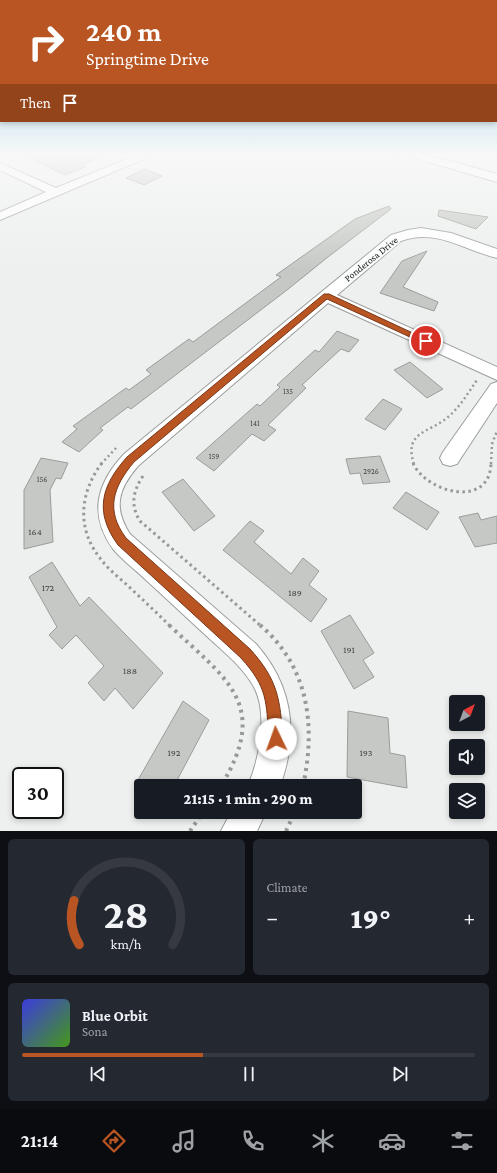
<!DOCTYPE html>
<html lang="en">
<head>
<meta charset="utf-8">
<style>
	body { margin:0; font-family:"Crimson Pro",serif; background:#242831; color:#f1f3f6; height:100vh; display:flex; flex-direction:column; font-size:15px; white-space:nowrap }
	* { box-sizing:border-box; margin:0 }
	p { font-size:13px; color:#9ea1a6 }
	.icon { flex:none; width:22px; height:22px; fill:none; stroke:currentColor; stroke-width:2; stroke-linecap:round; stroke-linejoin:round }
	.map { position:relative; height:831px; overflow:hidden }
	.panel { display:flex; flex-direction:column; gap:8px; padding:8px; background:#0d0f14; flex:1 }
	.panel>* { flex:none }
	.hud { position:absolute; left:0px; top:0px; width:497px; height:122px; box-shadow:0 2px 6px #0003; background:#b95522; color:#fff; overflow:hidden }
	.needle { width:26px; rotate:41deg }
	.tools { position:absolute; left:449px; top:695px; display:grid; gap:8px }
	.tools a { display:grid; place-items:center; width:36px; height:36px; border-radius:4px; background:#171b24; box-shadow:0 2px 6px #0003; font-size:20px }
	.speed { position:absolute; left:12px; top:767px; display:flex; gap:8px; font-size:20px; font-weight:700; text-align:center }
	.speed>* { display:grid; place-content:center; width:52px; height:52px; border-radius:50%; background:#171b24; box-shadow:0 2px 6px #0003; line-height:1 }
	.speed .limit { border:2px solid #111; border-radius:6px; background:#fff; color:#111 }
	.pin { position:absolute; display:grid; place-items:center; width:34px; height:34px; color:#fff; margin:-17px; border:2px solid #fff; border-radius:50%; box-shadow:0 1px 4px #0007 }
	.me { position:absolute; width:44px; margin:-22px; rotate:357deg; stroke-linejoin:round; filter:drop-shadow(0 0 3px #0008) }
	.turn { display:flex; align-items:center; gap:14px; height:84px; padding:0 20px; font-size:18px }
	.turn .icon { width:52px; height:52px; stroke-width:2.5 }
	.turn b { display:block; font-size:28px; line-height:34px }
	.then { display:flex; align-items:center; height:38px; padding:0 20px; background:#0003; gap:8px; font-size:15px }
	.big { font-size:30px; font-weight:800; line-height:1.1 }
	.panel .tile { flex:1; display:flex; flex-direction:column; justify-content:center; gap:6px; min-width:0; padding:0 14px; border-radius:6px; background:#242831 }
	.panel .dial { align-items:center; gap:0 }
	.dial svg { height:104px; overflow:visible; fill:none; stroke:#363941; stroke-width:7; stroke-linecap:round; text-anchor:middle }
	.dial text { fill:#f1f3f6; stroke:none }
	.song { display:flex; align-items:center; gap:12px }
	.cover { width:48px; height:48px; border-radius:6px; background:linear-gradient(135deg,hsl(240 70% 55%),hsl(100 70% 35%)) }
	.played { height:4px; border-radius:2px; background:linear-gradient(90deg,#b95522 40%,#363941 40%) }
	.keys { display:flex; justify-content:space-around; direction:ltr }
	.heat { display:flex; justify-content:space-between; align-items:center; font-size:22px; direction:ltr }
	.panel .tiles { flex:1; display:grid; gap:8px; grid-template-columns:1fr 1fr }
	.tile:last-child { grid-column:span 2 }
	.trip { position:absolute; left:134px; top:779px; width:228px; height:40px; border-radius:4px; background:#171b24; box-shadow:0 2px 6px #0003; font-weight:800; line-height:40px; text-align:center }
	.tab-bar { display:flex; height:64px; justify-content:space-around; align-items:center; background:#090b0e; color:#9ea1a6 }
	.tab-bar .icon { width:28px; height:28px }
	.tab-bar .on { color:#b95522 }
	.tab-bar b { font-size:18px; color:#f1f3f6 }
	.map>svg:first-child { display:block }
	.building { fill:#c6c8c5; stroke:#9b9d9a }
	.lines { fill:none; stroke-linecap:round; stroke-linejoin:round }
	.minor-casing { stroke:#9b9e9c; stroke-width:2 }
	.tertiary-casing { stroke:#9b9e9c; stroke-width:2 }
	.path-far3 { stroke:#969997; stroke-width:1.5; stroke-dasharray:1 2; stroke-linecap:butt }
	.path-far2 { stroke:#969997; stroke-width:2.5; stroke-dasharray:2 3; stroke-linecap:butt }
	.path-far1 { stroke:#969997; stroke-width:3; stroke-dasharray:2.5 3.5; stroke-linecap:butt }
	.path { stroke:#969997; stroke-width:4; stroke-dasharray:3 4.5; stroke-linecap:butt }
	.minor { fill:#fff; fill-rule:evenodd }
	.tertiary { fill:#fff; fill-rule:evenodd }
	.route { fill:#b95522; stroke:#783716 }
	.labels { text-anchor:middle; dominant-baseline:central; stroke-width:4; stroke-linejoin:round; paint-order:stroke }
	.number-label { font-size:8px; fill:#424442 }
	.street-label { font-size:10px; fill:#161817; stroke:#fafdfb }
	.near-number-label { font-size:10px; fill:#424442 }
</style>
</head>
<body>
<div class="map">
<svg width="497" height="831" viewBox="0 0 497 831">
	<rect width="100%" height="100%" fill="#edf0ee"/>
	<g class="building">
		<path d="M21 154H108L82 165 85 167 65 175Z"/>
		<path d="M145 169 162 176 144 185 126 178Z"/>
		<path d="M389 206 391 209 328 257 287 290 131 409 128 407 100 428 103 430 79 452 62 442 77 429 73 426 126 388 129 390 151 374 146 370 189 339 193 342 281 277 276 275 355 219Z"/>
		<path d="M439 210 488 217 476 229 438 216Z"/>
		<path d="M427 251 403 287 438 302 434 311 380 293 402 261Z"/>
		<path d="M337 331 359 340 349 352 341 349 302 385 306 388 268 425 276 430 264 441 252 434 214 471 196 458 257 404 260 406 280 387 277 385 315 350 319 352Z"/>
		<path d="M410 362 443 389 427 398 394 370Z"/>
		<path d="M383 399 402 409 385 430 365 419Z"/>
		<path d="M380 456 390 482 363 484 360 473 350 474 346 459Z"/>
		<path d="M41 458 68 463 61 479 56 478 50 490 53 542 24 549V490Z"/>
		<path d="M183 479 215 516 194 531 162 492Z"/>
		<path d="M406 492 439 512 427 530 393 508Z"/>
		<path d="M478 513 481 520 497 516V543L475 547 459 517Z"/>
		<path d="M250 521 264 531 254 542 291 574 303 558 319 571 309 585 327 599 311 622 223 550Z"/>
		<path d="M52 562 80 606 89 597 163 673 133 709 115 688 104 701 88 683 104 666 76 635 62 649 49 635 57 627 29 577Z"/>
		<path d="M350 615 374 653 363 660 374 677 354 689 321 631Z"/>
		<path d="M183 701 209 720 174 786H145L138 780Z"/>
		<path d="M348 711 388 718 390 753 405 756 407 788 347 777Z"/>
	</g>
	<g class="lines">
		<defs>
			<g id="minor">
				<path d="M139 154H152L151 156 0 220V212L46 192 0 170V163L56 188Z"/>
				<path d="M421 228 451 233 497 249V258C464 250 436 228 401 241L337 295 497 367V380L328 303 138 466C118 489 113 508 130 534L256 644C293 686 299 734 280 786H248C259 759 268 716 255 689 245 669 226 654 211 640 189 620 168 600 146 580 136 570 122 560 113 549 88 514 97 483 124 454L391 235 408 230Z"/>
				<path d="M497 382V403L457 464 450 466 443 464 440 458 443 452 491 384Z"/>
				<path d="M231 812H266L257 831H221Z"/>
			</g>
			<path id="tertiary" d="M406 154H424L497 174V182L408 156Z"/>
		</defs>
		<use href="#minor" class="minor-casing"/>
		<use href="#tertiary" class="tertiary-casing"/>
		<path class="path-far3" d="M391 157 400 160"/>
		<g class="path-far2">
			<path d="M101 464 118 446"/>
			<path d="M414 464C403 431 430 433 448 417 460 407 468 393 477 380"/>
			<path d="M491 464 492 444 497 431"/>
		</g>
		<g class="path-far1">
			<path d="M102 463C80 492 76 528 100 558 107 568 117 576 126 584 141 598 156 612 170 626"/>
			<path d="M413 463C425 492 490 510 491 463"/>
			<path d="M143 476C133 491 130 505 140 521L261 626"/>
		</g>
		<g class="path">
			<path d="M169 625C226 679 271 704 221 786"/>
			<path d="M260 625C309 667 316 726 303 786"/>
			<path d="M190 831 203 812"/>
			<path d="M286 831 295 812"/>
		</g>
		<use href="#minor" class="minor"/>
		<use href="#tertiary" class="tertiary"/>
	</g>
	<linearGradient id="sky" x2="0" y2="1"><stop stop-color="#7cc6e9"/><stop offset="0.57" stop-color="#f7f8f7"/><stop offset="1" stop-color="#f7f8f7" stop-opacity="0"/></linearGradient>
	<rect width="497" height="270" fill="url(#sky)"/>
	<path class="route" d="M324 294H329L430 341 426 344 423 343 327 299 134 462C113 487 105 510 126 538L250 649C278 680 280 699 283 739L281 744 276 747 271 744 269 739C266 701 268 688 241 658L118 545C94 512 101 486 127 457Z"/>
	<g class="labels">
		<g class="number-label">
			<text x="288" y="391">135</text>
			<text x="255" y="423">141</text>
			<text x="214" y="456">159</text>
			<text x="371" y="471">2926</text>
			<text x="42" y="479">156</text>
		</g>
		<g class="street-label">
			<text transform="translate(371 259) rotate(-39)">Ponderosa Drive</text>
		</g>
		<g class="near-number-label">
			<text x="35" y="531">164</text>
			<text x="48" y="587">172</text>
			<text x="295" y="592">189</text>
			<text x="349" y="649">191</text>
			<text x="130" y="670">188</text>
			<text x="174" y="752">192</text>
			<text x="366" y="752">193</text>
		</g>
	</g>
</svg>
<div class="tools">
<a><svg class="needle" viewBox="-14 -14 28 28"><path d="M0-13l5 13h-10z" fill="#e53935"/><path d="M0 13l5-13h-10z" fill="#9ea1a6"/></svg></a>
<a><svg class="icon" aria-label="sound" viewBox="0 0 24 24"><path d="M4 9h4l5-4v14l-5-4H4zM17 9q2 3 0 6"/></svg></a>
<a><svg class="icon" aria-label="layers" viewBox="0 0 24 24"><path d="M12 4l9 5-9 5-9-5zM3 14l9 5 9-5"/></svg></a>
</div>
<div class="speed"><div class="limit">30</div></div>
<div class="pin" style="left:426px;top:341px;background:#d93025"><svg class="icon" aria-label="arrive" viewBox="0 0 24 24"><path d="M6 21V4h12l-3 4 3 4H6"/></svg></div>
<svg class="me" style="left:276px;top:739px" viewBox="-20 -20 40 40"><circle r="19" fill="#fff"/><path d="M0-13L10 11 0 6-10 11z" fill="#b95522"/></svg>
<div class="trip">21:15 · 1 min · 290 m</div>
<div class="hud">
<div class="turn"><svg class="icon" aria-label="right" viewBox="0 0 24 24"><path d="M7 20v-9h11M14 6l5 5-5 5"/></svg><div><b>240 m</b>Springtime Drive</div></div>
<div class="then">Then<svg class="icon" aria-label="arrive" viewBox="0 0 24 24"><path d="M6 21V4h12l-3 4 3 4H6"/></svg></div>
</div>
</div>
<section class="panel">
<div class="tiles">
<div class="tile dial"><svg viewBox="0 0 100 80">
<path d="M14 69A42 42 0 1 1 86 69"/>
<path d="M14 69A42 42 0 0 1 10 35" stroke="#b95522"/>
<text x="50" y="56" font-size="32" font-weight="700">28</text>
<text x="50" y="72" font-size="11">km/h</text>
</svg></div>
<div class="tile"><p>Climate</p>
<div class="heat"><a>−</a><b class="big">19°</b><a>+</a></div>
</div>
<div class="tile">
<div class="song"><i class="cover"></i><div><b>Blue Orbit</b><p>Sona</p></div></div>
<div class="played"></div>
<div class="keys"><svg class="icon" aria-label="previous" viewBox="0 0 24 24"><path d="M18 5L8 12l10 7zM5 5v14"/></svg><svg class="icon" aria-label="pause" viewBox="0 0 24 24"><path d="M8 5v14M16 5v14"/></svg><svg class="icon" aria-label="next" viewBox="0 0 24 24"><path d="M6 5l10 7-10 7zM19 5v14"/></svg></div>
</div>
</div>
</section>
<nav class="tab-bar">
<b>21:14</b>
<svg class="icon on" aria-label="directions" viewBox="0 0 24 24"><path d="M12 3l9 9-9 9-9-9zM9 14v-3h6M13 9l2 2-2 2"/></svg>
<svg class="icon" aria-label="music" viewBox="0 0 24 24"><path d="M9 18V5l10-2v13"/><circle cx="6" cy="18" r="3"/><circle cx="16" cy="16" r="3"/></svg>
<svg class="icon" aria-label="phone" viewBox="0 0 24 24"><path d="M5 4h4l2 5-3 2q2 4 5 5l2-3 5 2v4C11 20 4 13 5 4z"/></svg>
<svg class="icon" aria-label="climate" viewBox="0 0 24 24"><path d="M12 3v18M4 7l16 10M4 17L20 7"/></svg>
<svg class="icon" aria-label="car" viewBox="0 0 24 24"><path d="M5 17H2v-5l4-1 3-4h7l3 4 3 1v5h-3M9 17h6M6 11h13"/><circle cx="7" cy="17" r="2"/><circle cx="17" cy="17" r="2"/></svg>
<svg class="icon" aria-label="filters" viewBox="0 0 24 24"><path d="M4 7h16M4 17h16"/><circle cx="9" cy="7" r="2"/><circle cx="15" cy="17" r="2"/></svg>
</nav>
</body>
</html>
